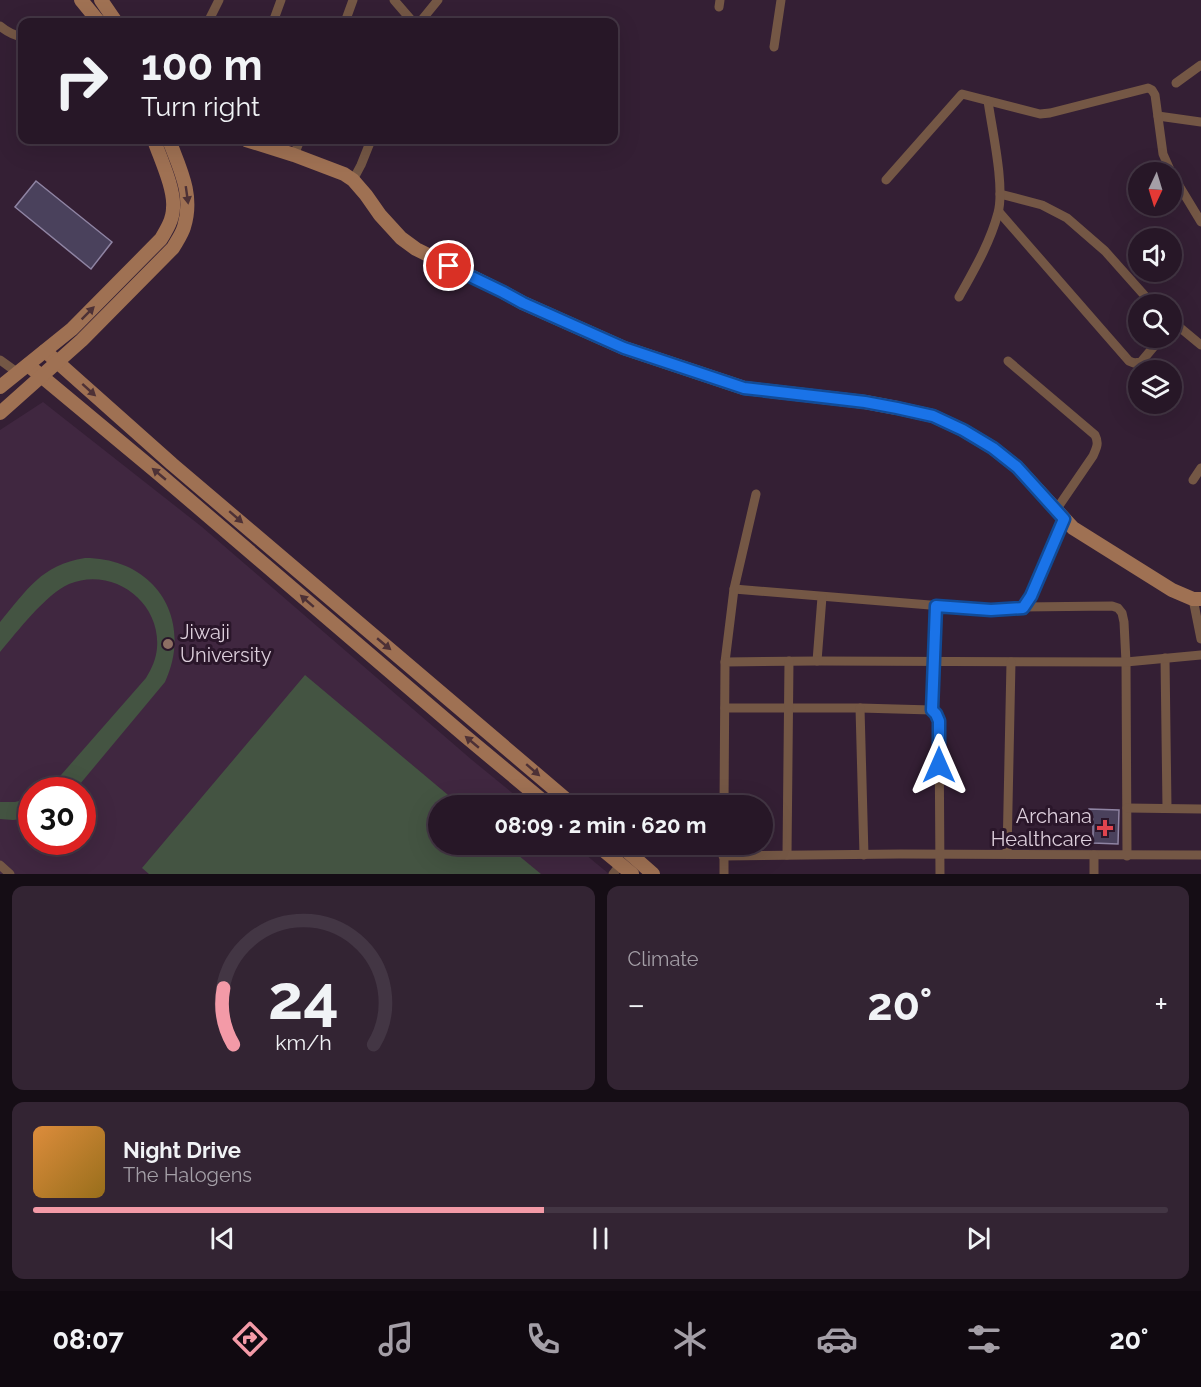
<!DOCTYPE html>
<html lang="en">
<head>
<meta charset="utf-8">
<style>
	body { margin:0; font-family:Raleway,sans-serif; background:#332433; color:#f1f3f6; height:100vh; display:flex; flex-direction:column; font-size:22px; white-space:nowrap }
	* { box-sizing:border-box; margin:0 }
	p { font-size:20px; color:#a49fa7 }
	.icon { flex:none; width:33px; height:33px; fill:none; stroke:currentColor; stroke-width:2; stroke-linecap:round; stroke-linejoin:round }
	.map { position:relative; height:874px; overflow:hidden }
	.drawer { display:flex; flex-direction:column; gap:12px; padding:12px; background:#150d15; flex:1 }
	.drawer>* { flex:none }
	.hud { position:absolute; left:18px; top:18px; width:600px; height:126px; border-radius:12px; box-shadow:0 6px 24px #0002,0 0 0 2px #433644; background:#271727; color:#f1f3f6; overflow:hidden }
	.needle { width:39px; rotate:184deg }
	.controls { position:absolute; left:1128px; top:162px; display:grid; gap:12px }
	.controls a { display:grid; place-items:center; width:54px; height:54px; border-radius:50%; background:#271727; box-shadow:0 6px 24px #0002,0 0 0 2px #433644; font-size:30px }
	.speed { position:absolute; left:18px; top:777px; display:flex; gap:12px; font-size:30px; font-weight:700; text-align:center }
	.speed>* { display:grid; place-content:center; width:78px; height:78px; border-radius:50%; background:#271727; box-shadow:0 6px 24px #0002,0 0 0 2px #433644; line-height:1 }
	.speed .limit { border:9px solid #d22; background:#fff; color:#111 }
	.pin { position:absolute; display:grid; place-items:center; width:51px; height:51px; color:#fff; margin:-26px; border:3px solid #fff; border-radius:50%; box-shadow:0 2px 6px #0007 }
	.me { position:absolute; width:66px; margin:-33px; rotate:0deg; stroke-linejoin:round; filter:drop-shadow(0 0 4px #0008) }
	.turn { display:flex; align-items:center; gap:21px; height:126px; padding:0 24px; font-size:27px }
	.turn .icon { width:78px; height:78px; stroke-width:2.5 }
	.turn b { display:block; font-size:42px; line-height:51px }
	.big { font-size:45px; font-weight:700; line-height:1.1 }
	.drawer .widget { flex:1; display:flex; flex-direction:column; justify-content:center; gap:9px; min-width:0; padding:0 21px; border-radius:12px; background:#332433 }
	.drawer .dial { align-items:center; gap:0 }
	.dial svg { height:156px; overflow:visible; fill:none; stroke:#433644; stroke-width:7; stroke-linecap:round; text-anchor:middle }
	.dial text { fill:#f1f3f6; stroke:none }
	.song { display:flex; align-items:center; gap:18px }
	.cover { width:72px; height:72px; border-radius:9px; background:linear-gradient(135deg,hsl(30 70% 55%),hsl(40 70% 35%)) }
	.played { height:6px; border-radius:3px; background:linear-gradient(90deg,#f39aa7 45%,#433644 45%) }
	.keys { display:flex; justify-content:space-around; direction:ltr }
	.heat { display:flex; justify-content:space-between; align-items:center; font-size:33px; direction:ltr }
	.drawer .tiles { flex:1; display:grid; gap:12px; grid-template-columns:1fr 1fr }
	.widget:last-child { grid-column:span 2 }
	.trip { position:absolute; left:428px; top:795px; width:345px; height:60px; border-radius:30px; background:#271727; box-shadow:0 6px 24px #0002,0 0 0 2px #433644; font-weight:700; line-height:60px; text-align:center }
	.dock { display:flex; height:96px; justify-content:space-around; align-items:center; background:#100910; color:#a49fa7 }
	.dock .icon { width:42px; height:42px }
	.dock .active { color:#f39aa7 }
	.dock b { font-size:27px; color:#f1f3f6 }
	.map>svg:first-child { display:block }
	.built { fill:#402740; fill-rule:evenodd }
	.green { fill:#445442 }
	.building { fill:#4a415c; stroke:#8f84a3; stroke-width:1.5 }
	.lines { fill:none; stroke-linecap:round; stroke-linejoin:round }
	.street { stroke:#745745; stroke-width:9 }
	.secondary { stroke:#9f7153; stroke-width:14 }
	.oneway { fill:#4d3136 }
	.route-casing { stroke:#114b97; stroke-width:15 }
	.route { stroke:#1a73e8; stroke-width:10 }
	.education-dot { fill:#8d6e63; stroke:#2a162a; stroke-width:2 }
	.health-dot { fill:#e0444e; stroke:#2a162a; stroke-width:2 }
	.labels { text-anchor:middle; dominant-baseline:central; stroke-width:6; stroke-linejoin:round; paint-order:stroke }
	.poi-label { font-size:20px; fill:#dccedb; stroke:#2a162a; text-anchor:start }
</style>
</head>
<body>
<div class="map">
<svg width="1201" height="874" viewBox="0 0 1201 874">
	<rect width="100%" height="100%" fill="#341f34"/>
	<path class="built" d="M43 402 202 527 472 760 527 805 438 806V844L574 845 609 874H0V430ZM32 790H82V842H32Z"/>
	<g class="green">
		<path d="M85 558C155 558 194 619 165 682L75 790H45L54 783 146 678C152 668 156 659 157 648 161 601 112 566 69 584 46 594 17 632 0 652V622C27 590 41 565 85 558Z"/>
		<path d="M305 675 460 805 438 806V844L506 845 541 874H149L142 868Z"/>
		<path d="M31 798V818L13 820 0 819V802H15Z"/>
	</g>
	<g class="building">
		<path d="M36 181 112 242 91 269 15 207Z"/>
		<path d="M1089 809 1119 810 1118 844 1093 843V819H1089Z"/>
	</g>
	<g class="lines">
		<g class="street">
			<path d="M394 0 413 22"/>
			<path d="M719 7 720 0"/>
			<path d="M208 22 219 0"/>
			<path d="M273 22 281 0"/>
			<path d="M345 22 353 0"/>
			<path d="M420 22 438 0"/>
			<path d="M0 26C7 32 13 35 22 37"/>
			<path d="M774 47 781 0"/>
			<path d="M1176 83 1201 65"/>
			<path d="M1158 116 1201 122"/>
			<path d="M294 155 300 140"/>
			<path d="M1172 174 1201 222"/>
			<path d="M353 180 361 165 371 140"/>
			<path d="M886 180 962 94 1040 114 1050 113 1148 88 1152 90 1155 95 1163 154 1171 172"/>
			<path d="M1000 194 1042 205 1067 218 1105 251 1145 296 1154 304"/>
			<path d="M999 212 1129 361 1134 363 1141 362 1161 338"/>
			<path d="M959 297C974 270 990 243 998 213 1005 186 992 130 988 101"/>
			<path d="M1172 321 1201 345"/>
			<path d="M0 360 18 373"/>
			<path d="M1008 361 1095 435C1099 443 1097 447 1093 456L1056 510"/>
			<path d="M1193 480 1201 468"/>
			<path d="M734 589 991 610 1022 607 1028 602 1031 596 1064 519"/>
			<path d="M1193 599 1201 639"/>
			<path d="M1022 607 1112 606 1118 608 1122 613 1124 622 1126 662 1127 856"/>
			<path d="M1165 658 1167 808"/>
			<path d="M817 661 822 597"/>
			<path d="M725 662 734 589 756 494"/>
			<path d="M725 708H860L932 710 936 714 939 721 940 874"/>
			<path d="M860 708 864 855"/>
			<path d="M932 710 936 606"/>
			<path d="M724 806 725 662 817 661 1126 662 1201 655"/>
			<path d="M1127 808 1201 809"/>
			<path d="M724 844V874"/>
			<path d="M1007 854 1011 662"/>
			<path d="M787 855 789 661"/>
			<path d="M723 856 900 854 1201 855"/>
			<path d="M0 865 10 874"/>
			<path d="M613 874 620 865"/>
			<path d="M1094 874V855"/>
		</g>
		<g class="secondary">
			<path d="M81 0 99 22"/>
			<path d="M101 0 116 22"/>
			<path d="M246 140 294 155 344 174 353 180 366 195 380 215 401 238 416 249 503 292 523 303 624 348 744 388 865 402 897 408 933 416 963 430 993 448 1017 467 1073 528 1172 590 1193 599H1201"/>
			<path d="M45 351 172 464 574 806"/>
			<path d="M28 365 159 474 465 736 549 806"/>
			<path d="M0 387 72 329 161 239C167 229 173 219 173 208 175 189 160 158 154 140"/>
			<path d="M0 413 82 340 173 248C177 241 182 234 184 227 194 195 180 169 169 140"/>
			<path d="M596 844 632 874"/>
			<path d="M619 844 653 874"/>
		</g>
	</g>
	<defs><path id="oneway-solid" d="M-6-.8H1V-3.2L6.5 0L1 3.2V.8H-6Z" transform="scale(1.5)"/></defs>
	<g class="oneway">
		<use href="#oneway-solid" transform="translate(187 195) rotate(82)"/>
		<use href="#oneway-solid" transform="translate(88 313) rotate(-45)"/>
		<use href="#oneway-solid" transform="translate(89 390) rotate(42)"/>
		<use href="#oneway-solid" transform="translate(159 474) rotate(-140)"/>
		<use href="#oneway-solid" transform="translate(236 517) rotate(41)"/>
		<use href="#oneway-solid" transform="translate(307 601) rotate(-139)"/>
		<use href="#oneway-solid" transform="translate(384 644) rotate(40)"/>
		<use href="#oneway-solid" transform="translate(472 742) rotate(-140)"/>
		<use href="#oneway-solid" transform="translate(533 770) rotate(41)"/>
	</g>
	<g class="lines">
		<defs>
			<path id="route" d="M449 266 503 292 523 303 624 348 744 388 865 402 897 408 933 416 963 430 993 448 1017 467 1064 519 1031 596 1023 608 991 610 936 606 932 710 936 714 939 721V765"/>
		</defs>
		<use href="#route" class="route-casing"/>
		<use href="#route" class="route"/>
	</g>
	<circle class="education-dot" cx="168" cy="644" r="6"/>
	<path class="health-dot" d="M1102 819h6v6h6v6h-6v6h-6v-6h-6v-6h6z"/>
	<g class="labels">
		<g class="poi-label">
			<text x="180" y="632">Jiwaji<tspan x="180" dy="23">University</tspan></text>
			<text x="1092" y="816" text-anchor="end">Archana<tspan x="1092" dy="23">Healthcare</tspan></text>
		</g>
	</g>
</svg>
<div class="controls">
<a><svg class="needle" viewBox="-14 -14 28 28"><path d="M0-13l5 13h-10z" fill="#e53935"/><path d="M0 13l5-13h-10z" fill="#a49fa7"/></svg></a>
<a><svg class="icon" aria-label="sound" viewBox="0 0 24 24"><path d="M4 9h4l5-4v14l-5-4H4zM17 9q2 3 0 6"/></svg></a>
<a><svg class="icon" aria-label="search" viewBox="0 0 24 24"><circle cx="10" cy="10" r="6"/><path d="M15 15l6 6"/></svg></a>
<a><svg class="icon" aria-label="layers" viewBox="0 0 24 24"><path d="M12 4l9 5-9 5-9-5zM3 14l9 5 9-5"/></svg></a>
</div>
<div class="speed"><div class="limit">30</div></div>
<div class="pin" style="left:449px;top:266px;background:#d93025"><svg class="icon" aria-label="arrive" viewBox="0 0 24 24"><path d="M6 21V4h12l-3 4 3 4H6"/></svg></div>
<svg class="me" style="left:939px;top:765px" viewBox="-20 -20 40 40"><path d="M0-17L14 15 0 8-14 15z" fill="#1a73e8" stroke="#fff" stroke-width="4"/></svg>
<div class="trip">08:09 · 2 min · 620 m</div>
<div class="hud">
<div class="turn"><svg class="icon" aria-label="right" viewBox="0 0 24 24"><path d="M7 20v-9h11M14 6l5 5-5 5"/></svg><div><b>100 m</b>Turn right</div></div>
</div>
</div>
<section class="drawer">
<div class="tiles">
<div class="widget dial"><svg viewBox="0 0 100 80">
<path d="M14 69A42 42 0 1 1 86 69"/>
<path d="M14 69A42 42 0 0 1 9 40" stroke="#f39aa7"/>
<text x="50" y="56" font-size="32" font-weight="700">24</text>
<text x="50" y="72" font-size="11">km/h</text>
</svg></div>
<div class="widget"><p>Climate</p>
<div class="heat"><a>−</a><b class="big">20°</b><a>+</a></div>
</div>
<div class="widget">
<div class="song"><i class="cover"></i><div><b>Night Drive</b><p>The Halogens</p></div></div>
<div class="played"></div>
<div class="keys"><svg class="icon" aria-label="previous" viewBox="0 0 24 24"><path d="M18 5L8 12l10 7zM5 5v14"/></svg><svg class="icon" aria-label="pause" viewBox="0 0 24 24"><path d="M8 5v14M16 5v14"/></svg><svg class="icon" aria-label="next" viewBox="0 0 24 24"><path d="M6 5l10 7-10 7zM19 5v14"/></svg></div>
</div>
</div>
</section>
<nav class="dock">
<b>08:07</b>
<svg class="icon active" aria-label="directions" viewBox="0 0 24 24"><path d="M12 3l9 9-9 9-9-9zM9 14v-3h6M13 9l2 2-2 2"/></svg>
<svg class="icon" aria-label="music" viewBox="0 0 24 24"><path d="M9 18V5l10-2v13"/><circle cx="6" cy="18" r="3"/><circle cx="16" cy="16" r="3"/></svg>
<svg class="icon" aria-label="phone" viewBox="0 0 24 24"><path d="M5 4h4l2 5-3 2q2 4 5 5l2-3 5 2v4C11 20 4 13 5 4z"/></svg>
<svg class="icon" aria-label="climate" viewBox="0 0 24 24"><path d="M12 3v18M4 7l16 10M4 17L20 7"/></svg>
<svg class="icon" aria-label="car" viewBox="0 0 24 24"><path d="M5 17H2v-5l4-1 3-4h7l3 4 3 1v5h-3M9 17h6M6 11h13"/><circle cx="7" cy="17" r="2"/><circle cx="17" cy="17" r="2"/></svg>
<svg class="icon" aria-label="filters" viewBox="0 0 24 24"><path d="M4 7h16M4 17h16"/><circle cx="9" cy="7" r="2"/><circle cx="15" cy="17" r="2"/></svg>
<b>20°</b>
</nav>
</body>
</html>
